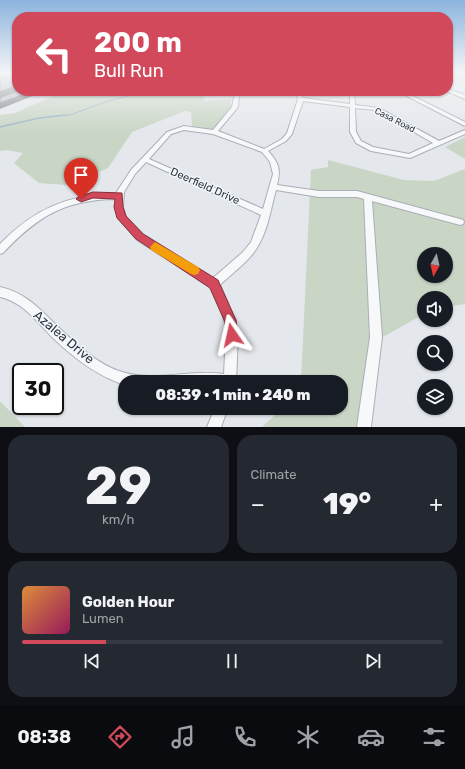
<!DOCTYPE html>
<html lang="en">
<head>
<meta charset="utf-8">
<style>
	body { margin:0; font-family:Rubik,sans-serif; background:#242831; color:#f1f3f6; height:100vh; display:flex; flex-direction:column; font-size:15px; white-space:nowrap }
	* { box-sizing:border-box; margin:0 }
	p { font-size:13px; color:#9ea1a6 }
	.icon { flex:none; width:22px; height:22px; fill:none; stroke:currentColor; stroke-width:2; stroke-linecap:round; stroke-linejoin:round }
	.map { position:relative; height:427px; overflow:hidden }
	.panel { display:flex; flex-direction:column; gap:8px; padding:8px; background:#0d0f14; flex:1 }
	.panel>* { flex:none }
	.banner { position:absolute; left:12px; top:12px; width:441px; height:84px; border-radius:16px; box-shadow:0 1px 3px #0004; background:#d1495b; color:#fff; overflow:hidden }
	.needle { width:26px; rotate:188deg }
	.fabs { position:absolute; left:417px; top:247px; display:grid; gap:8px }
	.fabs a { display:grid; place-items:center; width:36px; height:36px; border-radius:50%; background:#171b24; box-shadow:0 1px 3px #0004; font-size:20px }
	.speed { position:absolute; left:12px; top:363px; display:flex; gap:8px; font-size:20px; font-weight:700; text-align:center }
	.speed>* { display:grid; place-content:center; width:52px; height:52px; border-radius:50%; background:#171b24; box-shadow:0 1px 3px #0004; line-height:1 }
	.speed .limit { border:2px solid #111; border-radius:6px; background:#fff; color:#111 }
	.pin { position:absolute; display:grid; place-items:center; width:34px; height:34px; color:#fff; margin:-41px -17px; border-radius:50% 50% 50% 0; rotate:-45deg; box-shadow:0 0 4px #0007 }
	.pin .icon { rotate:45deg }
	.me { position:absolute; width:44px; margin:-22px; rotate:349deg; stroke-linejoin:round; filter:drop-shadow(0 0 3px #0008) }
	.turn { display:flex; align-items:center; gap:14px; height:84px; padding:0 16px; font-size:18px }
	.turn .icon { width:52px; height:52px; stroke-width:2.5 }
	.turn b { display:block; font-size:28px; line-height:34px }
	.big { font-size:30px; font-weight:800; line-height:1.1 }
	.panel .card { flex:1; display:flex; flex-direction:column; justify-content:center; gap:6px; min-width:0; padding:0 14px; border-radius:16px; background:#242831 }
	.panel .dial { align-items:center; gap:0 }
	.dial b { font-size:52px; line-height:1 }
	.song { display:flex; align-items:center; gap:12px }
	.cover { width:48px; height:48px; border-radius:6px; background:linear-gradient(135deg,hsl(30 70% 55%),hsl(330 70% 35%)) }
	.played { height:4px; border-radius:2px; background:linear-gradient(90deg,#d1495b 20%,#363941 20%) }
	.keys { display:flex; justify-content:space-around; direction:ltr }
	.heat { display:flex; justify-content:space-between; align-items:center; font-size:22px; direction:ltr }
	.panel .tiles { flex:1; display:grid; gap:8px; grid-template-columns:1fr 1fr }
	.card:last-child { grid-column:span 2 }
	.trip { position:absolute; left:118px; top:375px; width:230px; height:40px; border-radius:16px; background:#171b24; box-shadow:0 1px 3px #0004; font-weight:800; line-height:40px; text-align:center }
	.menu { display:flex; height:64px; justify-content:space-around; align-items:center; background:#090b0e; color:#9ea1a6 }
	.menu .icon { width:28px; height:28px }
	.menu .on { color:#d1495b }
	.menu b { font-size:18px; color:#f1f3f6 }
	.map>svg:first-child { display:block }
	.green { fill:#c9d6c5; fill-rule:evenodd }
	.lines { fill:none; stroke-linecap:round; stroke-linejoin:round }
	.stream-far1 { stroke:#9fb4cc; stroke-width:1 }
	.stream { stroke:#9fb4cc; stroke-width:1.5 }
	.minor-casing { stroke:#a9aeb7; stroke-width:2 }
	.major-casing { stroke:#a3abb8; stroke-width:2 }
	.minor { fill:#f7f8fa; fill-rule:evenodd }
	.major { fill:#fff; fill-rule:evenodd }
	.shaded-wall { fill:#83868d }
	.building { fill:#bbc0ca; stroke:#83868d }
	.route { fill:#d1495b; stroke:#882f3b }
	.slow { fill:#f59e0b }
	.labels { text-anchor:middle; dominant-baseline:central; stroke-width:3; stroke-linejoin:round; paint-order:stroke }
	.far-street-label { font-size:9px; fill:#2b3445; stroke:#f4f6f9 }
	.street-label { font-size:11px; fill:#2b3445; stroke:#f4f6f9 }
	.near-street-label { font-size:13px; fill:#2b3445; stroke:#f4f6f9 }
</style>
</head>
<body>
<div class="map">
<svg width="465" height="427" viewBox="0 0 465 427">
	<rect width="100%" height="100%" fill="#e4e7ec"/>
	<g class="green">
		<path d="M65 91H206L203 101 231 99 230 115 214 130 192 127 191 112 185 111 132 132 108 168 66 185 39 183 14 163 23 153 7 150 0 151V115L15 113Z"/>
		<path d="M465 137V159L445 147Z"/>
		<path d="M328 160 404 180 434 181 465 169V304L446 307V298H424V314L383 337 369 427H262L283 408H341V382H301L311 170 328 167ZM424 254H446V276H424Z"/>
		<path d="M0 401 25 427H0Z"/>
	</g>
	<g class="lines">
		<path class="stream-far1" d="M56 116 70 115 105 102 148 91"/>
		<path class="stream" d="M0 127 39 118 66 115"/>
		<defs>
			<g id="minor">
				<path d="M10 73H15L0 78V76Z"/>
				<path d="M465 73V76L448 81V78Z"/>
				<path d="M448 89 465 95V99L446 91H448Z"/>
				<path d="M296 91H300L303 98 350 104V91H354L355 105 379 108 439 141 465 130V134L410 158 371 151 356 143 350 132V107L303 101 292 134 286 141 268 151C279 163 281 169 277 185L319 191H357L460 219 463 220 464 222 463 224 460 225 372 201 382 337 371 427H357L370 337 364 199 357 197H319L276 190C271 208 268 230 258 246 250 261 232 273 220 285L235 320 238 335 236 382H125V385C97 376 74 358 53 338 37 322 23 302 0 297V287C23 292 37 306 53 322 72 340 93 362 119 371 153 383 189 369 224 374L226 335 225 320 210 287 137 240 118 218 115 207 116 199C64 200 38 216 3 253L0 254V244C34 209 67 195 116 193L131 170 167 132 184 126 213 130 232 107 235 93 239 94 238 107 218 131 264 149 282 139 287 133 298 99ZM355 108 376 110 433 143 409 154 373 147 361 141 356 132ZM184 130 213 134 262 152 270 162 273 174 263 209 149 159 171 134ZM146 162 261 215 251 242 243 252 213 278 143 234 126 217 123 207 124 192 135 174Z"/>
				<path d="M397 91H403L465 122V126Z"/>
				<path d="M215 408H228L221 427H207Z"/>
			</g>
			<path id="major" d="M0 73H10L0 77Z"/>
		</defs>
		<use href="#minor" class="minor-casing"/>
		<use href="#major" class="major-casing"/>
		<use href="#minor" class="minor"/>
		<use href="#major" class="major"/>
	</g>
	<g class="shaded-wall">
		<path d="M16 84H17V91L0 98V92Z"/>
		<path d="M33 91 35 95 0 109V103Z"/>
	</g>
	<g class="building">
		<path d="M0 74 17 83V84H16H17V85L0 92Z"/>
		<path d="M17 91H32L0 103V98Z"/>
	</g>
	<linearGradient id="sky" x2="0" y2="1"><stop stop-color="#8bb4dd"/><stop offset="0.55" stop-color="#f3f4f6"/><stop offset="1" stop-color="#f3f4f6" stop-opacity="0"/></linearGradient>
	<rect width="465" height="132" fill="url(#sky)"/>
	<path class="route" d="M93 192 122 193 123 207 126 216 143 234 218 280 236 320 238 335 236 339 232 341 228 339 224 320 210 288 136 239 117 218 114 207 115 199 93 198 81 202 76 199 78 197Z"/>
	<path class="slow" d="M155 242 198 267 200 270 198 274 194 275 191 274 151 250 150 247Z"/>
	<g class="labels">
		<g class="far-street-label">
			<text transform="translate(395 120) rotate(27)">Casa Road</text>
		</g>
		<g class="street-label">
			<text transform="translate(205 186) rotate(24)">Deerfield Drive</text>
		</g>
		<g class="near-street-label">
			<text transform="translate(64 337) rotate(40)">Azalea Drive</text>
		</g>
	</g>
</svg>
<div class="fabs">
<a><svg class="needle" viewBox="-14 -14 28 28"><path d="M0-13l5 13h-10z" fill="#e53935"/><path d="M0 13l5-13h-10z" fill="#9ea1a6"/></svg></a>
<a><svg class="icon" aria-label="sound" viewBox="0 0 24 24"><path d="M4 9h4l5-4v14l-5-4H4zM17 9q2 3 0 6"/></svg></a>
<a><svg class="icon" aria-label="search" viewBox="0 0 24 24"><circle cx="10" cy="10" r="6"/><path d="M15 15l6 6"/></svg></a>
<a><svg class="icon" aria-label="layers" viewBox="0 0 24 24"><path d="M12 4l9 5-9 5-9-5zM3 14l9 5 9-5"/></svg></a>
</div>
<div class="speed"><div class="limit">30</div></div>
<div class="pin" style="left:81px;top:199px;background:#d93025"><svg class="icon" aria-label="arrive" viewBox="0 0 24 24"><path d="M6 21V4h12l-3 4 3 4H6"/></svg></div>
<svg class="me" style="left:232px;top:335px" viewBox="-20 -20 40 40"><path d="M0-17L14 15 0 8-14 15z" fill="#d1495b" stroke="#fff" stroke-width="4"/></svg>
<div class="trip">08:39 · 1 min · 240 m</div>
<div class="banner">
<div class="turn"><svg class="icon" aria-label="left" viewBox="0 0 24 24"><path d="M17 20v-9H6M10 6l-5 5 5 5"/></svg><div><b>200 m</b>Bull Run</div></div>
</div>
</div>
<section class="panel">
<div class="tiles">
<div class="card dial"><b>29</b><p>km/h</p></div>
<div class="card"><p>Climate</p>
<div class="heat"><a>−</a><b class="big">19°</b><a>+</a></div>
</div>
<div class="card">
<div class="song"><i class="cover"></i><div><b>Golden Hour</b><p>Lumen</p></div></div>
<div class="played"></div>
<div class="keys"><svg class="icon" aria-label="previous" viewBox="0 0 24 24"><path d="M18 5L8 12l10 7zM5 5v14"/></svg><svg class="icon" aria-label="pause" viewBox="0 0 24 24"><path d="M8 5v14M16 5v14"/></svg><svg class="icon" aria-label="next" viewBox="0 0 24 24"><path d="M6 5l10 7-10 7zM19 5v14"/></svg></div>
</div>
</div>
</section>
<nav class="menu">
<b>08:38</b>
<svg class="icon on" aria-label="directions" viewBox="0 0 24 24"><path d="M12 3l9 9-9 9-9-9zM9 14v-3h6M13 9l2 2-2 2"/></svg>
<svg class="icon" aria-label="music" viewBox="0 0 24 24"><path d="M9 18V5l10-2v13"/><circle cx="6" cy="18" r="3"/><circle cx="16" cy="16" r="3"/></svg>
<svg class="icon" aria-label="phone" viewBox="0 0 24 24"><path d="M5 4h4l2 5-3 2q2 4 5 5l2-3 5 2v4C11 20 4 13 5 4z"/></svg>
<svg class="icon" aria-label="climate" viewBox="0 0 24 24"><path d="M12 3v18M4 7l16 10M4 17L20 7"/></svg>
<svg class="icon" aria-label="car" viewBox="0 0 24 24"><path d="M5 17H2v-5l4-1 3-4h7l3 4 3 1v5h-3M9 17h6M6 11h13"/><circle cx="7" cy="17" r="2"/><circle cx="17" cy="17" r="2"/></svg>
<svg class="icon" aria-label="filters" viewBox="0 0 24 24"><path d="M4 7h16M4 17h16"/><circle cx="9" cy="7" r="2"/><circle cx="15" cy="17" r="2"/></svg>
</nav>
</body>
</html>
